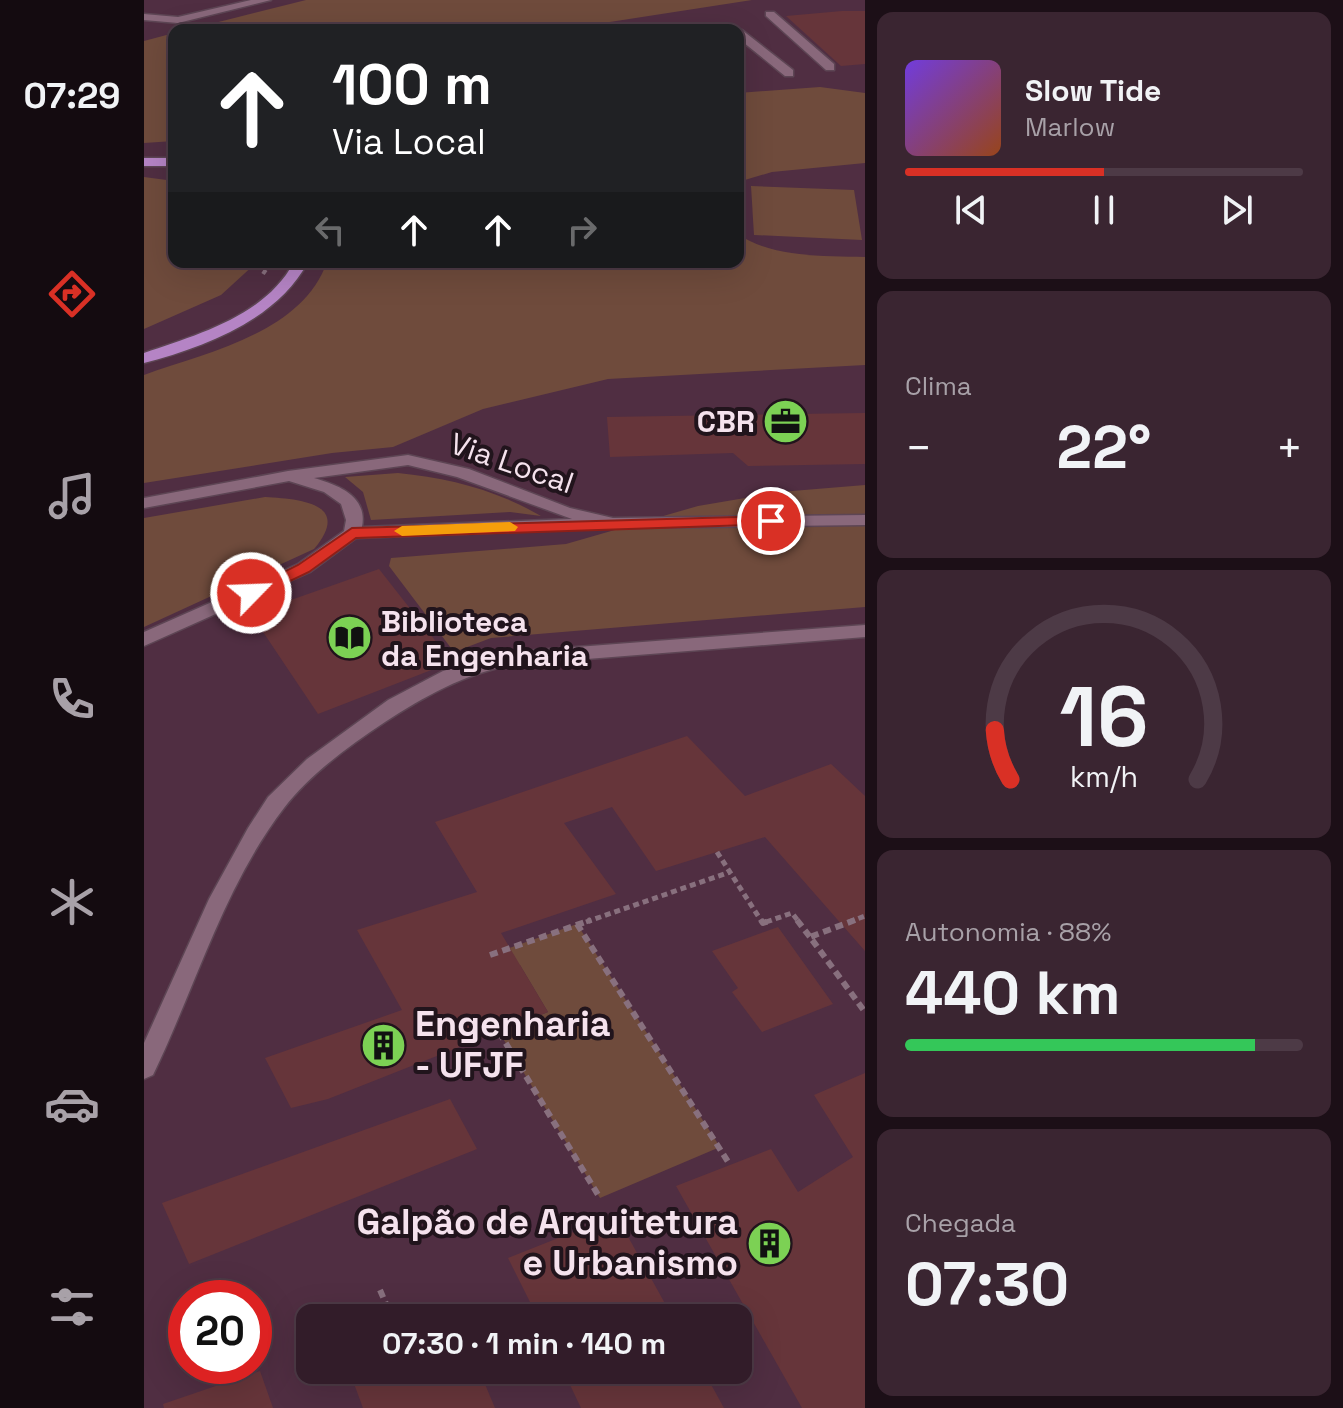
<!DOCTYPE html>
<html lang="pt">
<head>
<meta charset="utf-8">
<style>
	body { margin:0; font-family:"Space Grotesk",sans-serif; background:#3a2531; color:#f1f3f6; height:100vh; display:flex; flex-direction:column; font-size:30px; white-space:nowrap }
	* { box-sizing:border-box; margin:0 }
	p { font-size:26px; color:#a8a1a8 }
	.icon { flex:none; width:44px; height:44px; fill:none; stroke:currentColor; stroke-width:2; stroke-linecap:round; stroke-linejoin:round }
	.map { position:relative; flex:1; overflow:hidden }
	.sheet { display:flex; flex-direction:column; gap:12px; padding:12px; background:#1c0f17; width:478px }
	.sheet>* { flex:none }
	.guide { position:absolute; left:24px; top:24px; width:576px; height:244px; border-radius:16px; box-shadow:0 8px 32px #0002,0 0 0 2px #4d3a46; background:#202124; color:#fff; overflow:hidden }
	.speed { position:absolute; left:24px; top:1280px; display:flex; gap:16px; font-size:40px; font-weight:700; text-align:center }
	.speed>* { display:grid; place-content:center; width:104px; height:104px; border-radius:50%; background:#321c29; box-shadow:0 8px 32px #0002,0 0 0 2px #4d3a46; line-height:1 }
	.speed .limit { border:12px solid #d22; background:#fff; color:#111 }
	.pin { position:absolute; display:grid; place-items:center; width:68px; height:68px; color:#fff; margin:-34px; border:4px solid #fff; border-radius:50%; box-shadow:0 2px 8px #0007 }
	.me { position:absolute; width:88px; margin:-44px; rotate:66deg; stroke-linejoin:round; filter:drop-shadow(0 0 6px #0008) }
	.turn { display:flex; align-items:center; gap:28px; height:168px; padding:0 32px; font-size:36px }
	.turn .icon { width:104px; height:104px; stroke-width:2.5 }
	.turn b { display:block; font-size:56px; line-height:68px }
	.lanes { display:flex; align-items:center; height:76px; padding:0 32px; background:#0003; justify-content:center; gap:40px; direction:ltr }
	.lanes .off { opacity:.35 }
	.big { font-size:60px; font-weight:700; line-height:1.1 }
	.sheet .card { flex:1; display:flex; flex-direction:column; justify-content:center; gap:12px; min-width:0; padding:0 28px; border-radius:16px; background:#3a2531 }
	.sheet .dial { align-items:center; gap:0 }
	.dial svg { height:208px; overflow:visible; fill:none; stroke:#4d3a46; stroke-width:7; stroke-linecap:round; text-anchor:middle }
	.dial text { fill:#f1f3f6; stroke:none }
	.song { display:flex; align-items:center; gap:24px }
	.cover { width:96px; height:96px; border-radius:12px; background:linear-gradient(135deg,hsl(260 70% 55%),hsl(20 70% 35%)) }
	.played { height:8px; border-radius:4px; background:linear-gradient(90deg,#d93025 50%,#4d3a46 50%) }
	.keys { display:flex; justify-content:space-around; direction:ltr }
	.heat { display:flex; justify-content:space-between; align-items:center; font-size:44px; direction:ltr }
	.charge { height:12px; border-radius:6px; background:linear-gradient(90deg,#34c759 88%,#4d3a46 0) }
	.trip { position:absolute; left:152px; top:1304px; width:456px; height:80px; border-radius:16px; background:#321c29; box-shadow:0 8px 32px #0002,0 0 0 2px #4d3a46; font-weight:700; line-height:80px; text-align:center }
	main { display:flex; flex:1; min-height:0 }
	.dock { display:flex; flex-direction:column; width:144px; justify-content:space-around; align-items:center; background:#140b10; color:#a8a1a8 }
	.dock .icon { width:56px; height:56px }
	.dock .selected { color:#d93025 }
	.dock b { font-size:36px; color:#f1f3f6 }
	.map>svg:first-child { display:block }
	.built { fill:#502e42; fill-rule:evenodd }
	.green { fill:#6f4b3c }
	.building { fill:#66353a }
	.lines { fill:none; stroke-linecap:round; stroke-linejoin:round }
	.minor-casing { stroke:#5d4554; stroke-width:3 }
	.major-casing { stroke:#5d4554; stroke-width:3 }
	.path-far2 { stroke:#88707e; stroke-width:4; stroke-dasharray:5 3; stroke-linecap:butt }
	.path-far1 { stroke:#88707e; stroke-width:5; stroke-dasharray:6 4; stroke-linecap:butt }
	.path { stroke:#88707e; stroke-width:6; stroke-dasharray:8 5; stroke-linecap:butt }
	.minor { fill:#89687b; fill-rule:evenodd }
	.major { fill:#b584c5; fill-rule:evenodd }
	.route { fill:#d93025; stroke:#8d1f18; stroke-width:2 }
	.slow { fill:#f59e0b }
	.labels { text-anchor:middle; dominant-baseline:central; stroke-width:8; stroke-linejoin:round; paint-order:stroke }
	.poi-label { font-size:30px; font-weight:bold; fill:#f5e2ed; stroke:#21141c; text-anchor:end }
	.street-label { font-size:30px; fill:#f5e2ed; stroke:#21141c }
	.near-poi-label { font-size:36px; font-weight:bold; fill:#f5e2ed; stroke:#21141c; text-anchor:start }
</style>
</head>
<body>
<main>
<nav class="dock">
<b>07:29</b>
<svg class="icon selected" aria-label="directions" viewBox="0 0 24 24"><path d="M12 3l9 9-9 9-9-9zM9 14v-3h6M13 9l2 2-2 2"/></svg>
<svg class="icon" aria-label="music" viewBox="0 0 24 24"><path d="M9 18V5l10-2v13"/><circle cx="6" cy="18" r="3"/><circle cx="16" cy="16" r="3"/></svg>
<svg class="icon" aria-label="phone" viewBox="0 0 24 24"><path d="M5 4h4l2 5-3 2q2 4 5 5l2-3 5 2v4C11 20 4 13 5 4z"/></svg>
<svg class="icon" aria-label="climate" viewBox="0 0 24 24"><path d="M12 3v18M4 7l16 10M4 17L20 7"/></svg>
<svg class="icon" aria-label="car" viewBox="0 0 24 24"><path d="M5 17H2v-5l4-1 3-4h7l3 4 3 1v5h-3M9 17h6M6 11h13"/><circle cx="7" cy="17" r="2"/><circle cx="17" cy="17" r="2"/></svg>
<svg class="icon" aria-label="filters" viewBox="0 0 24 24"><path d="M4 7h16M4 17h16"/><circle cx="9" cy="7" r="2"/><circle cx="15" cy="17" r="2"/></svg>
</nav>
<div class="map">
<svg width="721" height="1408" viewBox="0 0 721 1408">
	<rect width="100%" height="100%" fill="#422637"/>
	<path class="built" d="M0 0H721V1408H0ZM30 30H594V262H30ZM42 1298H110V1366H42ZM166 1318H594V1370H166Z"/>
	<g class="green">
		<path d="M162 0H608L414 30H43Z"/>
		<path d="M30 33V141L0 143V41Z"/>
		<path d="M676 87 721 93V163L628 172 594 182V93Z"/>
		<path d="M0 177 30 181V262H113L77 295 0 329Z"/>
		<path d="M607 186 710 190 718 240 610 235Z"/>
		<path d="M594 234C628 258 680 256 721 257V365L464 379 339 409 249 447 188 453 0 483V375C64 352 158 333 183 262H594Z"/>
		<path d="M254 473C305 478 352 490 397 516L366 512 227 520 219 492 201 477Z"/>
		<path d="M721 485V607L347 638 310 652 245 566 247 558 422 544 554 506 636 492Z"/>
		<path d="M121 497C158 499 208 504 170 549L0 627V518Z"/>
		<path d="M433 924 576 1147 456 1198 355 1032 404 1012 376 965 357 972 346 955Z"/>
	</g>
	<g class="building">
		<path d="M698 11H721V64L697 66 642 16Z"/>
		<path d="M721 413V464L604 466 589 453 466 457 463 417Z"/>
		<path d="M235 569 308 662 174 714 107 614Z"/>
		<path d="M543 736 601 796 687 764 721 796V951L621 837 512 871 468 807 420 823 472 894 357 933 404 1012 184 1099 147 1108 121 1058 258 1010 213 930 333 892 291 822Z"/>
		<path d="M634 927 689 1004 618 1032 588 992 594 988 568 951Z"/>
		<path d="M721 1073V1408H658L532 1186 627 1149 654 1192 709 1157 670 1095Z"/>
		<path d="M306 1099 333 1149 45 1264 18 1203Z"/>
		<path d="M472 1215 529 1318H394L364 1258Z"/>
		<path d="M205 1370H335L351 1408H219Z"/>
		<path d="M419 1370H559L580 1408H437Z"/>
		<path d="M116 1371 129 1408H20L19 1404Z"/>
	</g>
	<g class="lines">
		<defs>
			<g id="minor">
				<path d="M107 0H127L34 23 0 20V14L34 17Z"/>
				<path d="M622 12H630L690 64V70H682L622 16Z"/>
				<path d="M590 30H598L649 70V76H641L594 38V30Z"/>
				<path d="M264 455 325 469 426 508 469 518 721 515V525L469 528 450 524 441 529 212 538 166 572 0 646V632L154 564 200 531 202 520 197 504 180 492 145 481 0 508V498L144 471ZM264 465 313 477 428 519 218 527C224 496 194 485 170 478Z"/>
				<path d="M721 625V637L367 665C320 674 281 696 241 722 205 746 166 774 140 808 80 886 51 988 9 1075L0 1079V1043L65 899 104 828 124 797 163 759 244 700 299 671 367 652Z"/>
			</g>
			<g id="major">
				<rect x="0" y="158" width="30" height="8"/>
				<path d="M150 262H164C133 320 61 347 0 363V353C55 334 121 316 150 262Z"/>
			</g>
		</defs>
		<use href="#minor" class="minor-casing"/>
		<use href="#major" class="major-casing"/>
		<path class="path-far2" d="M119 274 127 262"/>
		<g class="path-far1">
			<path d="M573 852 618 922"/>
			<path d="M442 922 586 872"/>
			<path d="M622 922 648 913 655 922"/>
			<path d="M705 922 721 916"/>
		</g>
		<g class="path">
			<path d="M617 920 619 923 628 920"/>
			<path d="M653 920 666 937"/>
			<path d="M711 920 666 937 721 1012"/>
			<path d="M433 924 586 1165"/>
			<path d="M346 955 447 920"/>
			<path d="M355 1032 456 1198"/>
			<path d="M413 1216 422 1235"/>
			<path d="M236 1290 246 1313"/>
		</g>
		<use href="#minor" class="minor"/>
		<use href="#major" class="major"/>
	</g>
	<path class="route" d="M627 516 632 518V524L212 538 165 572 113 597 107 598 98 593 154 565 208 528Z"/>
	<path class="slow" d="M366 522 374 527 371 531 258 536 250 531 258 526Z"/>
	<defs>
		<symbol id="office-disc" viewBox="-11 -11 22 22"><circle r="9.5" fill="#7cd154" stroke="#21141c"/><path d="M-6-3h4V-5.5h4V-3h4V5H-6ZM-1-4.5V-3h2v-1.5ZM-6 0V1H6V0Z" fill="#111"/></symbol>
		<symbol id="library-disc" viewBox="-11 -11 22 22"><circle r="9.5" fill="#7cd154" stroke="#21141c"/><path d="M-6-4Q-3-5.5-.7-3.5V5Q-3 3-6 4ZM6-4Q3-5.5 .7-3.5V5Q3 3 6 4Z" fill="#111"/></symbol>
		<symbol id="building-disc" viewBox="-11 -11 22 22"><circle r="9.5" fill="#7cd154" stroke="#21141c"/><path d="M-4-6H4V6H1V3H-1V6H-4ZM-2.5-4.3h1.7v1.8h-1.7ZM.8-4.3h1.7v1.8H.8ZM-2.5-1h1.7V.8h-1.7ZM.8-1h1.7V.8H.8Z" fill="#111"/></symbol>
	</defs>
	<g fill-rule="evenodd">
		<use href="#office-disc" x="616" y="396" width="51" height="51"/>
		<use href="#library-disc" x="180" y="612" width="51" height="51"/>
		<use href="#building-disc" x="214" y="1020" width="51" height="51"/>
		<use href="#building-disc" x="600" y="1218" width="51" height="51"/>
	</g>
	<g class="labels">
		<g class="poi-label">
			<text x="611" y="421">CBR</text>
			<text x="237" y="621" text-anchor="start">Biblioteca<tspan x="237" dy="34">da Engenharia</tspan></text>
		</g>
		<g class="street-label">
			<text transform="translate(368 463) rotate(19)">Via Local</text>
		</g>
		<g class="near-poi-label">
			<text x="271" y="1024">Engenharia<tspan x="271" dy="41">- UFJF</tspan></text>
			<text x="594" y="1222" text-anchor="end">Galpão de Arquitetura<tspan x="594" dy="41">e Urbanismo</tspan></text>
		</g>
	</g>
</svg>
<div class="speed"><div class="limit">20</div></div>
<div class="pin" style="left:627px;top:521px;background:#d93025"><svg class="icon" aria-label="arrive" viewBox="0 0 24 24"><path d="M6 21V4h12l-3 4 3 4H6"/></svg></div>
<svg class="me" style="left:107px;top:593px" viewBox="-20 -20 40 40"><circle r="17" fill="#d93025" stroke="#fff" stroke-width="3"/><path d="M0-11L8 9 0 5-8 9z" fill="#fff"/></svg>
<div class="trip">07:30 · 1 min · 140 m</div>
<div class="guide">
<div class="turn"><svg class="icon" aria-label="ahead" viewBox="0 0 24 24"><path d="M12 20V5M6 11l6-6 6 6"/></svg><div><b>100 m</b>Via Local</div></div>
<div class="lanes"><svg class="icon off" aria-label="left" viewBox="0 0 24 24"><path d="M17 20v-9H6M10 6l-5 5 5 5"/></svg><svg class="icon" aria-label="ahead" viewBox="0 0 24 24"><path d="M12 20V5M6 11l6-6 6 6"/></svg><svg class="icon" aria-label="ahead" viewBox="0 0 24 24"><path d="M12 20V5M6 11l6-6 6 6"/></svg><svg class="icon off" aria-label="right" viewBox="0 0 24 24"><path d="M7 20v-9h11M14 6l5 5-5 5"/></svg></div>
</div>
</div>
<section class="sheet">
<div class="card">
<div class="song"><i class="cover"></i><div><b>Slow Tide</b><p>Marlow</p></div></div>
<div class="played"></div>
<div class="keys"><svg class="icon" aria-label="previous" viewBox="0 0 24 24"><path d="M18 5L8 12l10 7zM5 5v14"/></svg><svg class="icon" aria-label="pause" viewBox="0 0 24 24"><path d="M8 5v14M16 5v14"/></svg><svg class="icon" aria-label="next" viewBox="0 0 24 24"><path d="M6 5l10 7-10 7zM19 5v14"/></svg></div>
</div>
<div class="card"><p>Clima</p>
<div class="heat"><a>−</a><b class="big">22°</b><a>+</a></div>
</div>
<div class="card dial"><svg viewBox="0 0 100 80">
<path d="M14 69A42 42 0 1 1 86 69"/>
<path d="M14 69A42 42 0 0 1 8 50" stroke="#d93025"/>
<text x="50" y="56" font-size="32" font-weight="700">16</text>
<text x="50" y="72" font-size="11">km/h</text>
</svg></div>
<div class="card"><p>Autonomia · 88%</p><b class="big">440 km</b><div class="charge"></div></div>
<div class="card"><p>Chegada</p><b class="big">07:30</b></div>
</section>
</main>
</body>
</html>
